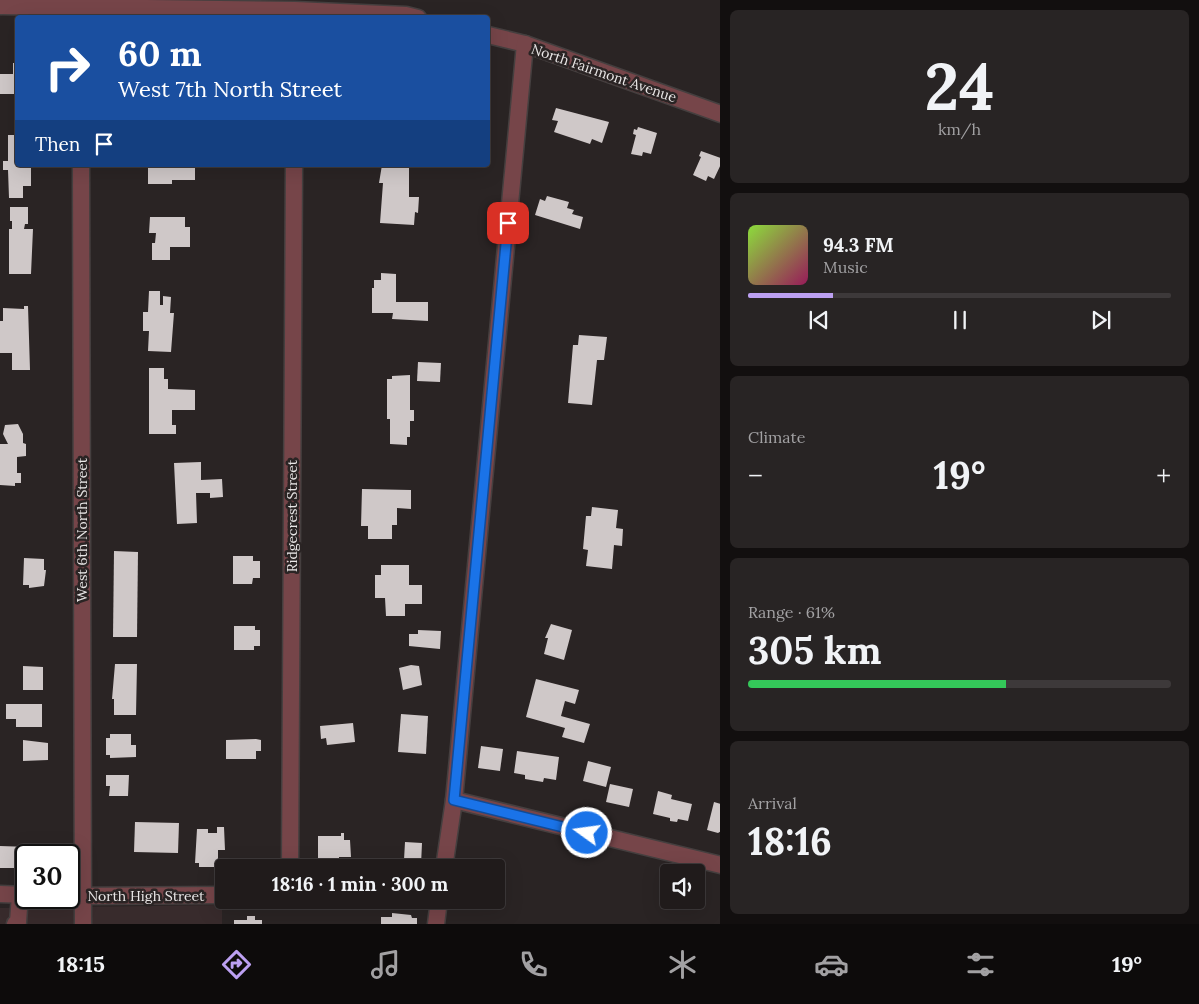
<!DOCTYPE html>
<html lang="en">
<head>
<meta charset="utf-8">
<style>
	body { margin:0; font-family:Lora,serif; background:#282424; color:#f1f3f6; height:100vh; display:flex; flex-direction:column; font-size:19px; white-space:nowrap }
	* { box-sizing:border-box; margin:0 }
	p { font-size:16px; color:#a2a1a3 }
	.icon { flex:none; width:28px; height:28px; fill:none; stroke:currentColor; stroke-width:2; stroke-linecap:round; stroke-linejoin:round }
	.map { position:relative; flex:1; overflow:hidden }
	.drawer { display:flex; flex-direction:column; gap:10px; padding:10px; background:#120f0f; width:479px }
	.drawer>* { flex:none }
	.hud { position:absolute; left:15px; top:15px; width:475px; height:152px; border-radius:5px; box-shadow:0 5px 20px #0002,0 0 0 1px #3d393a; background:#1a4fa0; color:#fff; overflow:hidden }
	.tools { position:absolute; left:660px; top:864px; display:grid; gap:10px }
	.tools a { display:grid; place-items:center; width:45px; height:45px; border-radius:5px; background:#201b1b; box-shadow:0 5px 20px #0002,0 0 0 1px #3d393a; font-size:25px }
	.speed { position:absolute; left:15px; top:844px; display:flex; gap:10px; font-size:25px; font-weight:700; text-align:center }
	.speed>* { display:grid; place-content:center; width:65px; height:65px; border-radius:50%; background:#201b1b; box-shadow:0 5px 20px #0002,0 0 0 1px #3d393a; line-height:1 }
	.speed .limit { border:2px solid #111; border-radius:8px; background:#fff; color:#111 }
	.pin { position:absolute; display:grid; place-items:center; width:42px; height:42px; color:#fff; margin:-21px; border-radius:10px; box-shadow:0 2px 8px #0006 }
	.me { position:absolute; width:55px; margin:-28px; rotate:284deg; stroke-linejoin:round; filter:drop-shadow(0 0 4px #0008) }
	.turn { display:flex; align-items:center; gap:18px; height:105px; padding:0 20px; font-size:22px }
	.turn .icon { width:65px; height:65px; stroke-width:2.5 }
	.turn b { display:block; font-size:35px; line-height:42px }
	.then { display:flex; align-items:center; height:48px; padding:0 20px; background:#0003; gap:10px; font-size:19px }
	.big { font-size:38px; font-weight:700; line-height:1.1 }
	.drawer .card { flex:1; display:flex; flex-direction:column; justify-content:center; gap:8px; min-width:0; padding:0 18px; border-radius:8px; background:#282424 }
	.drawer .dial { align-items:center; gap:0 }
	.dial b { font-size:65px; line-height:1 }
	.song { display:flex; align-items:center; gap:15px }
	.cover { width:60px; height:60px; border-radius:8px; background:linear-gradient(135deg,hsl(90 70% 55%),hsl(330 70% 35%)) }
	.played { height:5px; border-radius:2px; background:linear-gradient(90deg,#bca0f2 20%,#3d393a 20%) }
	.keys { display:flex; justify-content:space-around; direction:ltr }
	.heat { display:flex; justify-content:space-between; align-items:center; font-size:28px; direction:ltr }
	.charge { height:8px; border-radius:4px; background:linear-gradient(90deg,#34c759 61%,#3d393a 0) }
	.trip { position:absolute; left:215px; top:859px; width:290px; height:50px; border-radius:5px; background:#201b1b; box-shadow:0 5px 20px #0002,0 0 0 1px #3d393a; font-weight:700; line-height:50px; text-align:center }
	.menu { display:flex; height:80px; justify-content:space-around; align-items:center; background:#0d0b0b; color:#a2a1a3 }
	.menu .icon { width:35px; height:35px }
	.menu .selected { color:#bca0f2 }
	.menu b { font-size:22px; color:#f1f3f6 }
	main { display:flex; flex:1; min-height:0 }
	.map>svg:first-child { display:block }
	.built { fill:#382b2c }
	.building { fill:#cfc8c8 }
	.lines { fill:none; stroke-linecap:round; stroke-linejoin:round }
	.minor-casing { stroke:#453f3f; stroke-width:19 }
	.minor { stroke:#764549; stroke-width:16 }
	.route-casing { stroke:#114b97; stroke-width:12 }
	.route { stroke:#1a73e8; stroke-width:9 }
	.labels { text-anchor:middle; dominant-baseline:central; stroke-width:5; stroke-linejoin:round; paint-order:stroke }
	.street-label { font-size:14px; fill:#eae7e7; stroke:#2a2424 }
</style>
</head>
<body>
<main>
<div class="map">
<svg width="721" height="924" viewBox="0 0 721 924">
	<rect width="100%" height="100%" fill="#2a2424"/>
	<path class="built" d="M222 905V924H0V908Z"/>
	<g class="building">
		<path d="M13 63H18V94H0V74H13Z"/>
		<path d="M556 108 609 122 602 143 592 139 590 144 554 132 558 121 552 120Z"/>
		<path d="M638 127 657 133 651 154 643 152 642 156 631 154 636 135 633 134 634 129 637 130Z"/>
		<path d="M8 135H18V165H31V186H23V198H9L8 170H3V161H8Z"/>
		<path d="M701 151 721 158V164L714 179 708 176 706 181 693 175 701 157 699 156Z"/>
		<path d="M148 165H195V180H172V184H148Z"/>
		<path d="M382 165H409V197H419L418 213 415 212 414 225 380 223 383 183H379Z"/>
		<path d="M547 196 569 202 567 208 574 210 572 214 583 217 580 229 535 215 540 199 545 201Z"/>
		<path d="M10 207H28V224H25L24 229H33L31 274H9V229H12V221H10Z"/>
		<path d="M150 217H185V227H190V247H170V260H152V243H155L156 233H149Z"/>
		<path d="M381 273 396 274V302H428V321L392 319 393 313H372V288H374V280H381Z"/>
		<path d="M149 291H160V305H163V296L171 297 170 313H174L171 352 148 351 149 331H143V312H148Z"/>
		<path d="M24 306H28L30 370H12V353H0V321H3V308L24 309Z"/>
		<path d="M579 335 607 337 604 360H597L592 405 568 403 573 345H578Z"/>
		<path d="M418 362 441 363 440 382 417 381Z"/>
		<path d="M149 368H164V379H168V389L195 390V410H172V425H176V434H149Z"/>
		<path d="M410 375V410H414V421H410V437H407V445L390 444V419H387V379H392V376Z"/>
		<path d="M18 424 23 434V443L26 444V456L17 457V473H21V483H15V486L0 485V444H8L3 434 5 425Z"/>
		<path d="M201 462V480L222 479 223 497 210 498V493H196L197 523 177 524 174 463Z"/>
		<path d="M362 489 411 490V509L397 508V525H392V539H368V526H361Z"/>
		<path d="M592 507 618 510 616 528 623 529 622 546 614 545 612 569 586 566 588 550 583 549 586 516H591Z"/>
		<path d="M114 551 138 552 137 637H113Z"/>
		<path d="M233 556H253V561H260V578H253L252 584H233Z"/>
		<path d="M24 558 44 559V570H46L44 586 29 588V585H23Z"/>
		<path d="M381 565H409V585H422V604H405V616H386L385 598H375V575H381Z"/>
		<path d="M551 624 572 630 564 660 544 654 548 638H545Z"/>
		<path d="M234 626H255V630H260V646H254V650H234Z"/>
		<path d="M418 630 441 631 440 649 409 646V634H418Z"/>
		<path d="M115 664H137L136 715H114V699H112Z"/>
		<path d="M411 665 419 666 422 685 403 690 399 668Z"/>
		<path d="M23 666 43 667V690H23Z"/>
		<path d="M536 679 579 690 575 704 565 701 561 716 590 724 584 743 562 737 565 728 526 717Z"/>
		<path d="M6 704H42V727H16V719H6Z"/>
		<path d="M401 714 428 716 426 754 398 752Z"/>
		<path d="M353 723 355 742 327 745 326 738 321 739 320 726Z"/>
		<path d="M110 734H131V745H136V757L110 758V755H106V738H110Z"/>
		<path d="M256 739 261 740V751H256V759H226V740Z"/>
		<path d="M23 740 48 743V760L23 761Z"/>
		<path d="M481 746 503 749 500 771 478 768Z"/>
		<path d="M517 751 559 757 556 780 544 778 543 782 525 779V775L514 773Z"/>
		<path d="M588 761 611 767 606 787 583 781Z"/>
		<path d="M106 775H129L128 796H109L110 786H106Z"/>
		<path d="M610 784 633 789 629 807 606 802Z"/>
		<path d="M658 791 672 795 671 799 692 804 688 821 678 819 677 822 670 821V818L653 814Z"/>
		<path d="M714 802 721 804V831L718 833 707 830Z"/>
		<path d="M135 822 179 823 178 853 134 852Z"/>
		<path d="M217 827H224L225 850H218V863H214V867H199V863H195L197 829H208V833H217Z"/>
		<path d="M341 833H344V840H350L351 857H339V864H318V836H341Z"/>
		<path d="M405 842 422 843 421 865 412 864V861L404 860Z"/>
		<path d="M0 846 30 847V855H26V868H0Z"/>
		<path d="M392 913 411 915 412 918H417V924H381V917H392Z"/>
		<path d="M247 916H255V920H262V924H234V920H247Z"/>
	</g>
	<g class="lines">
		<defs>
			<g id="minor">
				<path d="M0 6 295 10 406 15 418 18"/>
				<path d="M488 35 525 44 721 114"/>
				<path d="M81 165 83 924"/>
				<path d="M454 800 721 865"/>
				<path d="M290 868 294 165"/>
				<path d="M444 868 454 800 525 44"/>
				<path d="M0 894 26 895"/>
				<path d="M69 896 224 895"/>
				<path d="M15 924 18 922 20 895"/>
				<path d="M436 924 439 900"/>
			</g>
		</defs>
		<use href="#minor" class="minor-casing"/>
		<use href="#minor" class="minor"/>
	</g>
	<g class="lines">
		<defs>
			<path id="route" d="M508 223 454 800 587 833"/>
		</defs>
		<use href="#route" class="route-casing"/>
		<use href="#route" class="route"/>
	</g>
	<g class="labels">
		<g class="street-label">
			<text transform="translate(604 73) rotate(19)">North Fairmont Avenue</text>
			<text transform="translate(292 516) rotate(-90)">Ridgecrest Street</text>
			<text transform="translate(82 530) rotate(-90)">West 6th North Street</text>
			<text x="146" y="896">North High Street</text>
		</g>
	</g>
</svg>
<div class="tools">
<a><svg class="icon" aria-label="sound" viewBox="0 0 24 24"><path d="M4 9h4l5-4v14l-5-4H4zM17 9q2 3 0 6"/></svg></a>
</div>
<div class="speed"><div class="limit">30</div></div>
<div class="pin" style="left:508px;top:223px;background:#d93025"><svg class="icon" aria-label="arrive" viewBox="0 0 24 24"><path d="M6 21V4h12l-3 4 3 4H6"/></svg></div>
<svg class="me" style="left:587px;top:833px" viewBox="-20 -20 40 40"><circle r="17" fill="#1a73e8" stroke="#fff" stroke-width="3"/><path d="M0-11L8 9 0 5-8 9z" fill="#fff"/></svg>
<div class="trip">18:16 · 1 min · 300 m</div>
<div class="hud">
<div class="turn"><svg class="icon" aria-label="right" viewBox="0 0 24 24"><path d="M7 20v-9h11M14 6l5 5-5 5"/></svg><div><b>60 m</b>West 7th North Street</div></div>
<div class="then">Then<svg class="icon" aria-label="arrive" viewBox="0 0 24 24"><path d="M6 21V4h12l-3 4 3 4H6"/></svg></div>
</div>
</div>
<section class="drawer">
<div class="card dial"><b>24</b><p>km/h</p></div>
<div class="card">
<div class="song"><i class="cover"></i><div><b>94.3 FM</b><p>Music</p></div></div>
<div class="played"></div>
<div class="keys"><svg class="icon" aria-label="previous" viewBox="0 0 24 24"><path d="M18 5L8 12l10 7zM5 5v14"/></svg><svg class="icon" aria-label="pause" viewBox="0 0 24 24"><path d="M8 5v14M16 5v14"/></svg><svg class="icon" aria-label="next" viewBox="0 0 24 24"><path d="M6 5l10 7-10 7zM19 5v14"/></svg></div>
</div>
<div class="card"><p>Climate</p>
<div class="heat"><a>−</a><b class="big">19°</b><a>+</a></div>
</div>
<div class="card"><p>Range · 61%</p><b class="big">305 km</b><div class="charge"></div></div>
<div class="card"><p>Arrival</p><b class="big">18:16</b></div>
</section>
</main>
<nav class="menu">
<b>18:15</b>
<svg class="icon selected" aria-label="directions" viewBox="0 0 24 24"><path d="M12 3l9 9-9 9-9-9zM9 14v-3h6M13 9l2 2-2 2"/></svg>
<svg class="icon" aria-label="music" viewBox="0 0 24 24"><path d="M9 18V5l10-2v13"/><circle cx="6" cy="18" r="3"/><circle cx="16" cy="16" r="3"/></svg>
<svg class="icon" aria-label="phone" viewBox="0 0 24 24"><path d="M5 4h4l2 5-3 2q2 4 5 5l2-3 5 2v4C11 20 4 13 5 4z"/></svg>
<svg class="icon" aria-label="climate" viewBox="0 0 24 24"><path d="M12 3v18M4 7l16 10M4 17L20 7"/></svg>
<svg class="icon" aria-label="car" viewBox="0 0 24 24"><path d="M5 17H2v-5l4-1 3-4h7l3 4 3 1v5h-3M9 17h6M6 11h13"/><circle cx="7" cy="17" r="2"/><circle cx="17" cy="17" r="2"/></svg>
<svg class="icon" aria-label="filters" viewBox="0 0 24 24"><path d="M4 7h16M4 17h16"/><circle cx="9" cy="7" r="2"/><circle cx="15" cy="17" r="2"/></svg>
<b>19°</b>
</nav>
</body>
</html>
